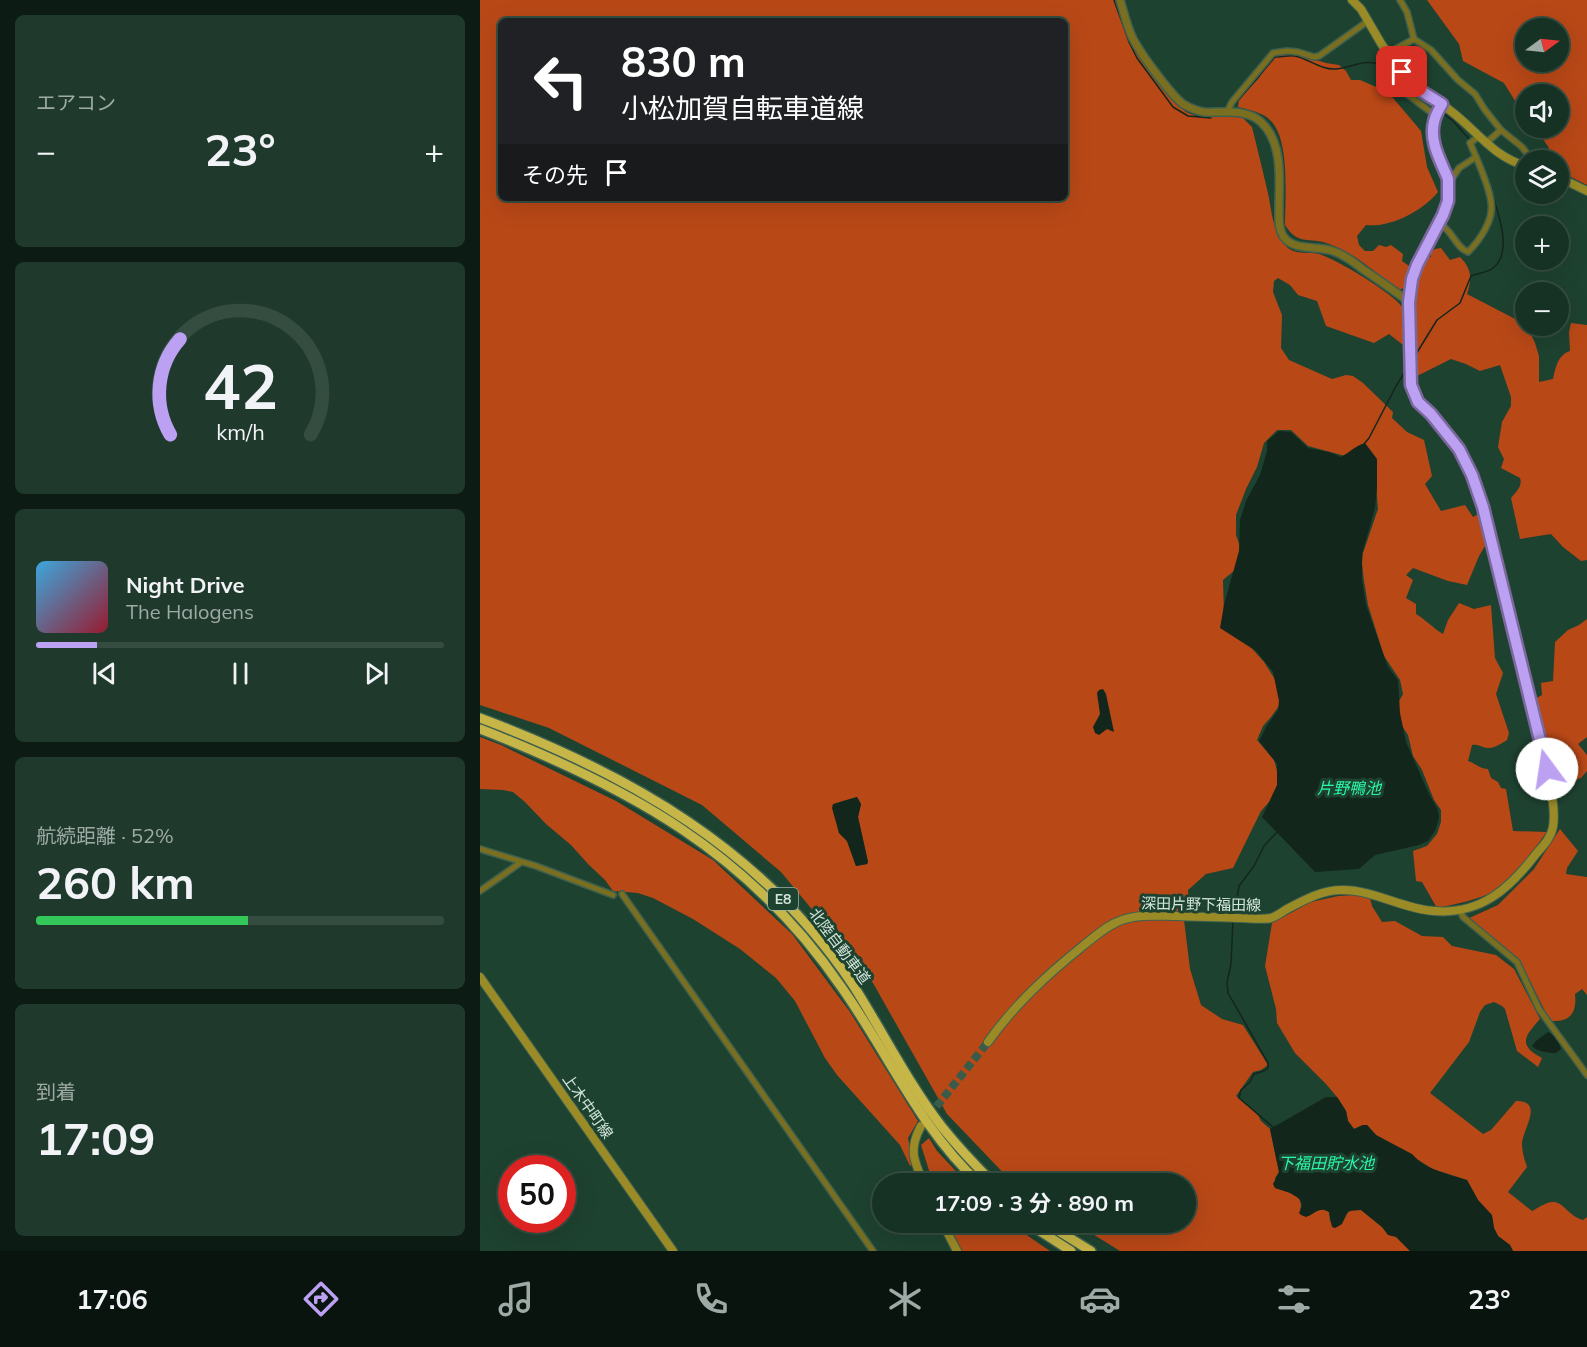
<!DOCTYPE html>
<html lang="ja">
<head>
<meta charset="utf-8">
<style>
	body { margin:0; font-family:Mulish,"Noto Sans JP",sans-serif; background:#1f3a2c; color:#f1f3f6; height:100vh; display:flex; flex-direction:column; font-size:22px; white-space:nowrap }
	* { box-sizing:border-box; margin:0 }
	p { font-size:20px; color:#9eaaa6 }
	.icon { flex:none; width:33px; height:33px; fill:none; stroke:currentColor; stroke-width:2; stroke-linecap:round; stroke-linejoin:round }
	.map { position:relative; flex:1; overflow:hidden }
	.side { display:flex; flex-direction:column; gap:15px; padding:15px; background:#0c1c14; width:480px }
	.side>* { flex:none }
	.banner { position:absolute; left:18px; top:18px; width:570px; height:183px; border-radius:9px; box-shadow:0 6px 24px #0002,0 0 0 2px #354d41; background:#202124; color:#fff; overflow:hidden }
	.needle { width:39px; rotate:75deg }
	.fabs { position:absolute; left:1035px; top:18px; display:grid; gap:12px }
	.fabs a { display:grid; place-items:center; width:54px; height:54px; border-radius:50%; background:#163224; box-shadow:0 6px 24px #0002,0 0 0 2px #354d41; font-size:30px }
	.speed { position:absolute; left:18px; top:1155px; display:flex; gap:12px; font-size:30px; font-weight:700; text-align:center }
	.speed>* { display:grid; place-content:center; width:78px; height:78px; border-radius:50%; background:#163224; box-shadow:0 6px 24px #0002,0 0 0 2px #354d41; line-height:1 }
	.speed .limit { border:9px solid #d22; background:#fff; color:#111 }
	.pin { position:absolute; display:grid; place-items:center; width:51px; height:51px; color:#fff; margin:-26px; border-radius:12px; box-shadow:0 3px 9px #0006 }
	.me { position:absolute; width:66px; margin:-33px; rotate:346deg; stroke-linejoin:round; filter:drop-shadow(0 0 4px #0008) }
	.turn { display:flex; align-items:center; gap:21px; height:126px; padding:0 24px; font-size:27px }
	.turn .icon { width:78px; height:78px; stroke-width:2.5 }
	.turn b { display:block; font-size:42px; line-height:51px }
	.then { display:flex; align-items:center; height:57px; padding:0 24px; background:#0003; gap:12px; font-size:22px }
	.big { font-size:45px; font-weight:700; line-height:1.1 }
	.side .widget { flex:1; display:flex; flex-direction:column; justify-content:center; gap:9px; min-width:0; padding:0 21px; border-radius:9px; background:#1f3a2c }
	.side .dial { align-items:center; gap:0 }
	.dial svg { height:156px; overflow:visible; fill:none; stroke:#354d41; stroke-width:7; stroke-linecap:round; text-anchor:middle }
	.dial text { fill:#f1f3f6; stroke:none }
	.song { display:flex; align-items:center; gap:18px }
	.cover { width:72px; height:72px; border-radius:9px; background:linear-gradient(135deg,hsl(200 70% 55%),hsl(350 70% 35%)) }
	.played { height:6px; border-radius:3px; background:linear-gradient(90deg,#bca0f2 15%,#354d41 15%) }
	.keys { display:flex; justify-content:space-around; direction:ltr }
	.heat { display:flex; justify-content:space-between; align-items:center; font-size:33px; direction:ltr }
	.charge { height:9px; border-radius:4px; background:linear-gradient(90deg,#34c759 52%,#354d41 0) }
	.trip { position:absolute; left:392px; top:1173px; width:324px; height:60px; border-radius:30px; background:#163224; box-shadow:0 6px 24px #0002,0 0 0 2px #354d41; font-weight:700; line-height:60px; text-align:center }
	.tab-bar { display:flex; height:96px; justify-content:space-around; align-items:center; background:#09140e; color:#9eaaa6 }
	.tab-bar .icon { width:42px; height:42px }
	.tab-bar .current { color:#bca0f2 }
	.tab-bar b { font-size:27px; color:#f1f3f6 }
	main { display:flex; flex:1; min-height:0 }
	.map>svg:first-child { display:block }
	.forest { fill:#b94817; fill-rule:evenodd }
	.water { fill:#13261c }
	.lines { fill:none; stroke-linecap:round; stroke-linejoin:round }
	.stream { stroke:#13261c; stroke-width:1.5 }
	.secondary-tunnel { stroke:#395b4a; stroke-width:8; stroke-dasharray:8 4; stroke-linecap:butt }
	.minor-casing { stroke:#3e604f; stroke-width:8 }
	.tertiary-casing { stroke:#3e604f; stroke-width:10 }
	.secondary-casing { stroke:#3e604f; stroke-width:10 }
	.motorway-casing { stroke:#3e604f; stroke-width:12 }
	.minor { stroke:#7a6e20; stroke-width:5 }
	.tertiary { stroke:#7a6e20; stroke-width:7 }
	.secondary { stroke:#9a8b26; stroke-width:8 }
	.motorway { stroke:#c6b547; stroke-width:9 }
	.route-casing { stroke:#7a689d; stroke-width:15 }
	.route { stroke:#bca0f2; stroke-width:10 }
	.labels { text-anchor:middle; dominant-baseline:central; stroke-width:6; stroke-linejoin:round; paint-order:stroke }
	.shield { fill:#1e4230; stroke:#9cb5a8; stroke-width:1.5 }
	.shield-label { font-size:14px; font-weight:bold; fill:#d2e6db }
	.street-label { font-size:15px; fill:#d2e6db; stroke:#1e4230 }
	.water-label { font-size:16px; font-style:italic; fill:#2af7a9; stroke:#1e4230 }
</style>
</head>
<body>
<main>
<section class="side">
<div class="widget"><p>エアコン</p>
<div class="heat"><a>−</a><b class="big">23°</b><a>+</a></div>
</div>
<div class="widget dial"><svg viewBox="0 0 100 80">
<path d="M14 69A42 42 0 1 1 86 69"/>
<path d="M14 69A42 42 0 0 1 19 20" stroke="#bca0f2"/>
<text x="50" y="56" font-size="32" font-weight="700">42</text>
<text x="50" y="72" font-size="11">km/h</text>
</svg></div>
<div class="widget">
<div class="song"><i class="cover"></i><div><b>Night Drive</b><p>The Halogens</p></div></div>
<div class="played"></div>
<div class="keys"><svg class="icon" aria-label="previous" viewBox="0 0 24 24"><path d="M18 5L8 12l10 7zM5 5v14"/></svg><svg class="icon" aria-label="pause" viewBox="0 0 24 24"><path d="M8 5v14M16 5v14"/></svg><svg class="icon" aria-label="next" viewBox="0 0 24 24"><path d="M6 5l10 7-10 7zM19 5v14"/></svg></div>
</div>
<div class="widget"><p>航続距離 · 52%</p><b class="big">260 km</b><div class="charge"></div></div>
<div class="widget"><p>到着</p><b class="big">17:09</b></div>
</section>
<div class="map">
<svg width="1107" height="1251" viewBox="0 0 1107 1251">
	<rect width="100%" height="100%" fill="#1e4230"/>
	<g class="forest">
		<path d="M0 0H637L652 47 693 101 706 112 718 117 760 115 772 127C777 147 782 168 787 189 792 208 791 229 805 245 815 256 826 251 839 254 856 259 919 296 925 311 928 317 927 340 927 348L909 334 894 343 846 326 837 301 818 295 810 285 798 278 794 281 793 292 802 315 801 348 809 360 852 379 866 375 873 376 883 383 913 412 912 418 927 432 944 440 952 476 945 484 961 511 985 505 993 517 1000 513 1008 541 999 556 987 585 968 581 933 568 926 575 933 580 926 598 936 604V614C946 620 953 628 963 634L968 620 979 603 994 609 1011 605 1015 658 1023 673 1016 694 1029 733 1027 740C1022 743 1014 749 1007 748 1000 747 999 744 992 745L988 761C995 763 1000 769 1008 769L1011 778 1018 782 1021 788 1026 789 1033 831 1067 832C1053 850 1034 880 1015 891 997 900 976 904 957 908L942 882 936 881 933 851 947 846 957 834 961 822V810L954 800 942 770 933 756 928 735 920 723 916 707 923 694 920 680 904 656 888 605 884 581 882 563 883 553 898 509 895 472 869 457 828 446 811 430H797L784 443 777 467 766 489 756 515V535L763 555 761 565 743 580 744 617 784 662 800 687 801 703 791 717 783 726 777 740 794 760 799 778 800 790 781 811 753 868 726 874 708 890 709 912 704 920 710 969 721 1005 742 1019 763 1025 788 1065 781 1070 773 1072 756 1096 778 1115 781 1121 790 1129 799 1172 795 1178V1188C807 1191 825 1195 820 1210L829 1216C836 1211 841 1207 849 1212L850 1221 855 1228C869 1222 861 1208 881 1210L902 1227 908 1234 916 1236 930 1251H640L595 1223 705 1222V1184L533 1183 467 1114 393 983 301 872 222 805 69 728 0 705ZM21 21H585V198H21ZM377 797 381 804 378 817 388 862 387 864 376 866 367 841 359 833 357 822 360 802Z"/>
		<path d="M947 0H1107V185L1079 171 1078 160H1068L1065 155 1069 148 1063 139 1052 128H1078V94H1046L1045 117 1024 83 983 61 979 44ZM1078 28V62H1046V28Z"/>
		<path d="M807 54H816L846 63 859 65 866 71 871 80H880L908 92 941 131 947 167 958 192C943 211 910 228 886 225L877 236 879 245 885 251H893L899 245 906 247 911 245 923 254 922 261 932 268 926 287 919 290C897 274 875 253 849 244 829 236 819 247 805 225 805 198 810 143 792 122 783 112 770 110 758 107L759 100 779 78 791 60 797 56Z"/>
		<path d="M961 248 970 260 980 257C992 269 992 279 987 294L1041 322 1045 323 1046 326H1047L1055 343 1059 356V382L1073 379C1076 366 1078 355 1090 351L1089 332 1091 323 1107 325V560L1101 561 1083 547 1071 534 1040 539 1031 498C1036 492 1043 486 1040 478L1021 468 1024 459 1018 447 1022 422 1031 406V397L1020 365 1000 371 986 364 971 359 935 377 934 376 932 351 933 294 937 271 944 257H951V252L955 249Z"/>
		<path d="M1107 619V737L1098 744 1107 755V771L1101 778 1092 781 1067 759 1053 700 1062 695 1061 683 1073 681 1075 642 1088 630 1099 625Z"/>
		<path d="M0 737 21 745 136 801 233 860 312 934 370 1012 438 1121 428 1138 433 1164 430 1166 420 1145 357 1075 345 1058 315 1001 296 978 260 949 213 919 173 898 158 893 133 891 125 880 108 864 91 845 66 824 45 802 33 792 23 790 0 789Z"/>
		<path d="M1080 829 1098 851 1087 868 1086 874 1107 877V995L1102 989 1095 994C1097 1014 1090 1022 1070 1021L1039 959 987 919 1018 905 1054 869Z"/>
		<path d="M874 895 890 898 892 906 902 922 915 921 942 936 963 937 972 946 1016 955 1034 969 1060 1019C1045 1036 1037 1045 1062 1058L1058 1067 1037 1051 1025 1009 1022 1006 1014 1002 1005 1005 1000 1012 989 1042 950 1093 1003 1134 1011 1130 1036 1101C1064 1101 1044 1127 1042 1143 1042 1152 1044 1158 1047 1167L1028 1192 1052 1211C1058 1208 1067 1201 1074 1202 1083 1202 1090 1217 1103 1220L1107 1217V1251H1033L1030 1245 1018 1236 1014 1228 1012 1216 998 1200 987 1180 953 1169 896 1135 887 1125H883L874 1129 868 1121 866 1111 857 1097 846 1084 815 1053 797 1023 796 1009 785 966 792 923 831 902 858 896Z"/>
		<path d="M449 1138 457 1151 487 1183H453L441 1145Z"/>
		<path d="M468 1223H529L570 1251H482Z"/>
	</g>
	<g class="water">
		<path d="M799 431 811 432 828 448 849 452 861 457C870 452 875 446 885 443L897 459V488L895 508 882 554V580L886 605 908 667 918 680 920 713 926 742 949 794 958 810 959 818 955 831 948 841 939 845 895 855 879 869 835 872 782 817 797 785V764L779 741 786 727 798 710 799 701 793 672 776 651 740 628 744 605 759 551 760 520 766 501 780 475 787 451V441Z"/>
		<path d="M623 689 626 694 634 732 627 729 619 735 615 733 613 727 620 714 617 693 619 690Z"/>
		<path d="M377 797 381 804 378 817 388 862 387 864 376 866 367 841 359 833 352 808 353 804Z"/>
		<path d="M1068 1032C1075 1036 1079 1042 1081 1049L1076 1053C1068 1053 1058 1052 1052 1046L1056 1041Z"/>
		<path d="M846 1097H857L866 1111 868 1121 874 1129 883 1125H887L896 1135 932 1154C946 1170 967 1174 987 1180L998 1200 1012 1215 1014 1228 1018 1236 1030 1245 1033 1251H930L916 1237 908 1235 902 1227 881 1210 868 1211 862 1224 855 1228 852 1227 849 1212C839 1206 835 1214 826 1217L821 1215 819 1213 822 1206 820 1199 810 1193 795 1188 793 1184 799 1172 790 1129Z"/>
	</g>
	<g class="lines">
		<g class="stream">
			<path d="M634 0 649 42 657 58 693 107 708 116 731 118"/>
			<path d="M908 67 930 91 957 108"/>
			<path d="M755 104 795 57C801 57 808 55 815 56 829 59 841 70 856 69 876 67 882 58 904 65"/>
			<path d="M960 111 973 121 991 141"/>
			<path d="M995 148 1006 174"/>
			<path d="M933 359 957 320 980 303 991 276C998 273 1007 273 1013 268 1034 252 1017 210 1011 190"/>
			<path d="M884 444 889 438 915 388 927 368"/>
			<path d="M754 915 759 886 774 866 784 846 798 831"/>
			<path d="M753 920 751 964 747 982 748 993 788 1063V1068L784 1071 774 1074 770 1082 761 1090 759 1098 793 1127"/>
		</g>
		<path class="secondary-tunnel" d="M449 1116 508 1042"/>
		<defs>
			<g id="minor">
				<path d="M920 0 927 12 934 39 951 50 978 80 995 94 1005 110 1021 130 1042 147 1052 160"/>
				<path d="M908 53 934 39"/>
				<path d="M912 59 905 68 910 72 927 94 956 116"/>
				<path d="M747 112 752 102 793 53 807 51 818 52 834 57 839 56 888 21"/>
				<path d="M1006 143 1021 130"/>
				<path d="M969 183 979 168 996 157"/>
				<path d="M959 223C973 231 976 248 988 252 1000 240 1014 220 1011 202 1009 185 997 159 990 143L998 137"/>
				<path d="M0 849 56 866 133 895"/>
				<path d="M0 891 40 863"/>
				<path d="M142 894 393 1251"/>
				<path d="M980 910 983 917 1037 962 1059 1009 1107 1075"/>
			</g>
			<path id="tertiary" d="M640 0C644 13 647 27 653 39 661 54 690 94 703 104 710 108 717 111 724 112 744 113 765 108 781 122 804 144 799 181 799 209 799 218 798 228 803 236 814 252 837 245 853 251 865 255 875 263 884 270 900 281 915 291 929 302"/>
			<g id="secondary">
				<path d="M872 0 881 9 902 45 932 84 961 104"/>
				<path d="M1078 177 1107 191"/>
				<path d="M0 977 193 1251"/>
				<path d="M508 1042C535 1004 568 974 604 945 616 936 627 925 642 920 659 914 677 916 696 916 717 917 738 917 759 918 769 918 782 920 791 918 797 916 802 912 807 909 824 900 842 890 862 890 895 890 922 909 954 911 1001 915 1030 888 1056 854 1063 846 1071 838 1073 827 1076 809 1070 787 1067 769L1003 507 992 475 979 449 951 414 938 402 931 385 929 302 932 279 937 265 963 215 968 202V179L959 158 953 135 954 121 961 104C992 123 1008 155 1046 166"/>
				<path d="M441 1126C428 1150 434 1161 444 1184"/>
				<path d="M462 1222 477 1251"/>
			</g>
			<g id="motorway">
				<path d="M0 718C149 774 283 850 373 985 403 1032 428 1083 462 1127 478 1147 496 1166 514 1184"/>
				<path d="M0 729C149 787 270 853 362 988 408 1053 440 1129 500 1184"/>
				<path d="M546 1222 591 1251"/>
				<path d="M564 1222 611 1251"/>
			</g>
		</defs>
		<use href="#minor" class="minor-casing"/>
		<use href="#tertiary" class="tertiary-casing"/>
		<use href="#secondary" class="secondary-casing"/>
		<use href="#motorway" class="motorway-casing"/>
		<use href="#minor" class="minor"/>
		<use href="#tertiary" class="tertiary"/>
		<use href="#secondary" class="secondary"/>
		<use href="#motorway" class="motorway"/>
	</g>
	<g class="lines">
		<defs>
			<path id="route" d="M922 72 938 89 962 104C959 109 955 116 954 122 949 142 961 161 968 179V201L963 215 937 265 932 279 929 302 931 385 938 402 951 414 979 449 992 475 1003 507 1067 769"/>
		</defs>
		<use href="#route" class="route-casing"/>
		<use href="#route" class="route"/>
	</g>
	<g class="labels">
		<rect class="shield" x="288" y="888" width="30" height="22" rx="4.5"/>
		<g class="shield-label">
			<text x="303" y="899">E8</text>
		</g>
		<g class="street-label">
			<text transform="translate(721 904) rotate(1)">深田片野下福田線</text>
			<text transform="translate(360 946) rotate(53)">北陸自動車道</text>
			<text transform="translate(108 1106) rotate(55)">上木中町線</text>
		</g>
		<g class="water-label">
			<text x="869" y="788">片野鴨池</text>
			<text x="846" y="1163">下福田貯水池</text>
		</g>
	</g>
</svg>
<div class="fabs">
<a><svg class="needle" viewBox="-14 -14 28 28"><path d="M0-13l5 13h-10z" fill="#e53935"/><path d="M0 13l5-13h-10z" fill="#9eaaa6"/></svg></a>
<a><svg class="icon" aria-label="sound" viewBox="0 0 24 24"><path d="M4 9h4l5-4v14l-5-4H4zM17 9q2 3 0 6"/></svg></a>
<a><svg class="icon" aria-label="layers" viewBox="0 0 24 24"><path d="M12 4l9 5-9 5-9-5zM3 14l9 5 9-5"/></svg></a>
<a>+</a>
<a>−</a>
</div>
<div class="speed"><div class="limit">50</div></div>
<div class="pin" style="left:922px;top:72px;background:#d93025"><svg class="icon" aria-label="arrive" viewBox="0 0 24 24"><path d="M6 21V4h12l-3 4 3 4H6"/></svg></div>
<svg class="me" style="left:1067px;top:769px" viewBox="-20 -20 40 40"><circle r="19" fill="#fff"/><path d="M0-13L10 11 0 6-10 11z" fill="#bca0f2"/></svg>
<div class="trip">17:09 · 3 分 · 890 m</div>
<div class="banner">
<div class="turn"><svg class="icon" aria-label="left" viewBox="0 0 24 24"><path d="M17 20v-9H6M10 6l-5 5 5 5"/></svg><div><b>830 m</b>小松加賀自転車道線</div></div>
<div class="then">その先<svg class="icon" aria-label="arrive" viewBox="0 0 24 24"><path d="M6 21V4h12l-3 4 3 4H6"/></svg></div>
</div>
</div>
</main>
<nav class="tab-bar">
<b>17:06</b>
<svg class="icon current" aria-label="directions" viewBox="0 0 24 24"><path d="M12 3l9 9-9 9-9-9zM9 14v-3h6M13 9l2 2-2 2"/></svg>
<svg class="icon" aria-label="music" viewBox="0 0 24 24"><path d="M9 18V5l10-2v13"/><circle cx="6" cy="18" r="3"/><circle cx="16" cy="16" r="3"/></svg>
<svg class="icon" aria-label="phone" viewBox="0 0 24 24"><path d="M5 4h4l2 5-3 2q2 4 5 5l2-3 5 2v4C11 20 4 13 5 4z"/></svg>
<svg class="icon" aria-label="climate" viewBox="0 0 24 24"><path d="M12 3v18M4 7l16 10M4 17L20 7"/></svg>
<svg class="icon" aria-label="car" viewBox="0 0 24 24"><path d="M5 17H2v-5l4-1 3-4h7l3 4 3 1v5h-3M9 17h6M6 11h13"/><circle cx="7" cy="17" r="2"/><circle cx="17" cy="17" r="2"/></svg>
<svg class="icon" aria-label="filters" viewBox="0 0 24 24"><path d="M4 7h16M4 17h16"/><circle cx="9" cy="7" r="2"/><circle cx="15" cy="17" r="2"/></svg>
<b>23°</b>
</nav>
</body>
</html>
